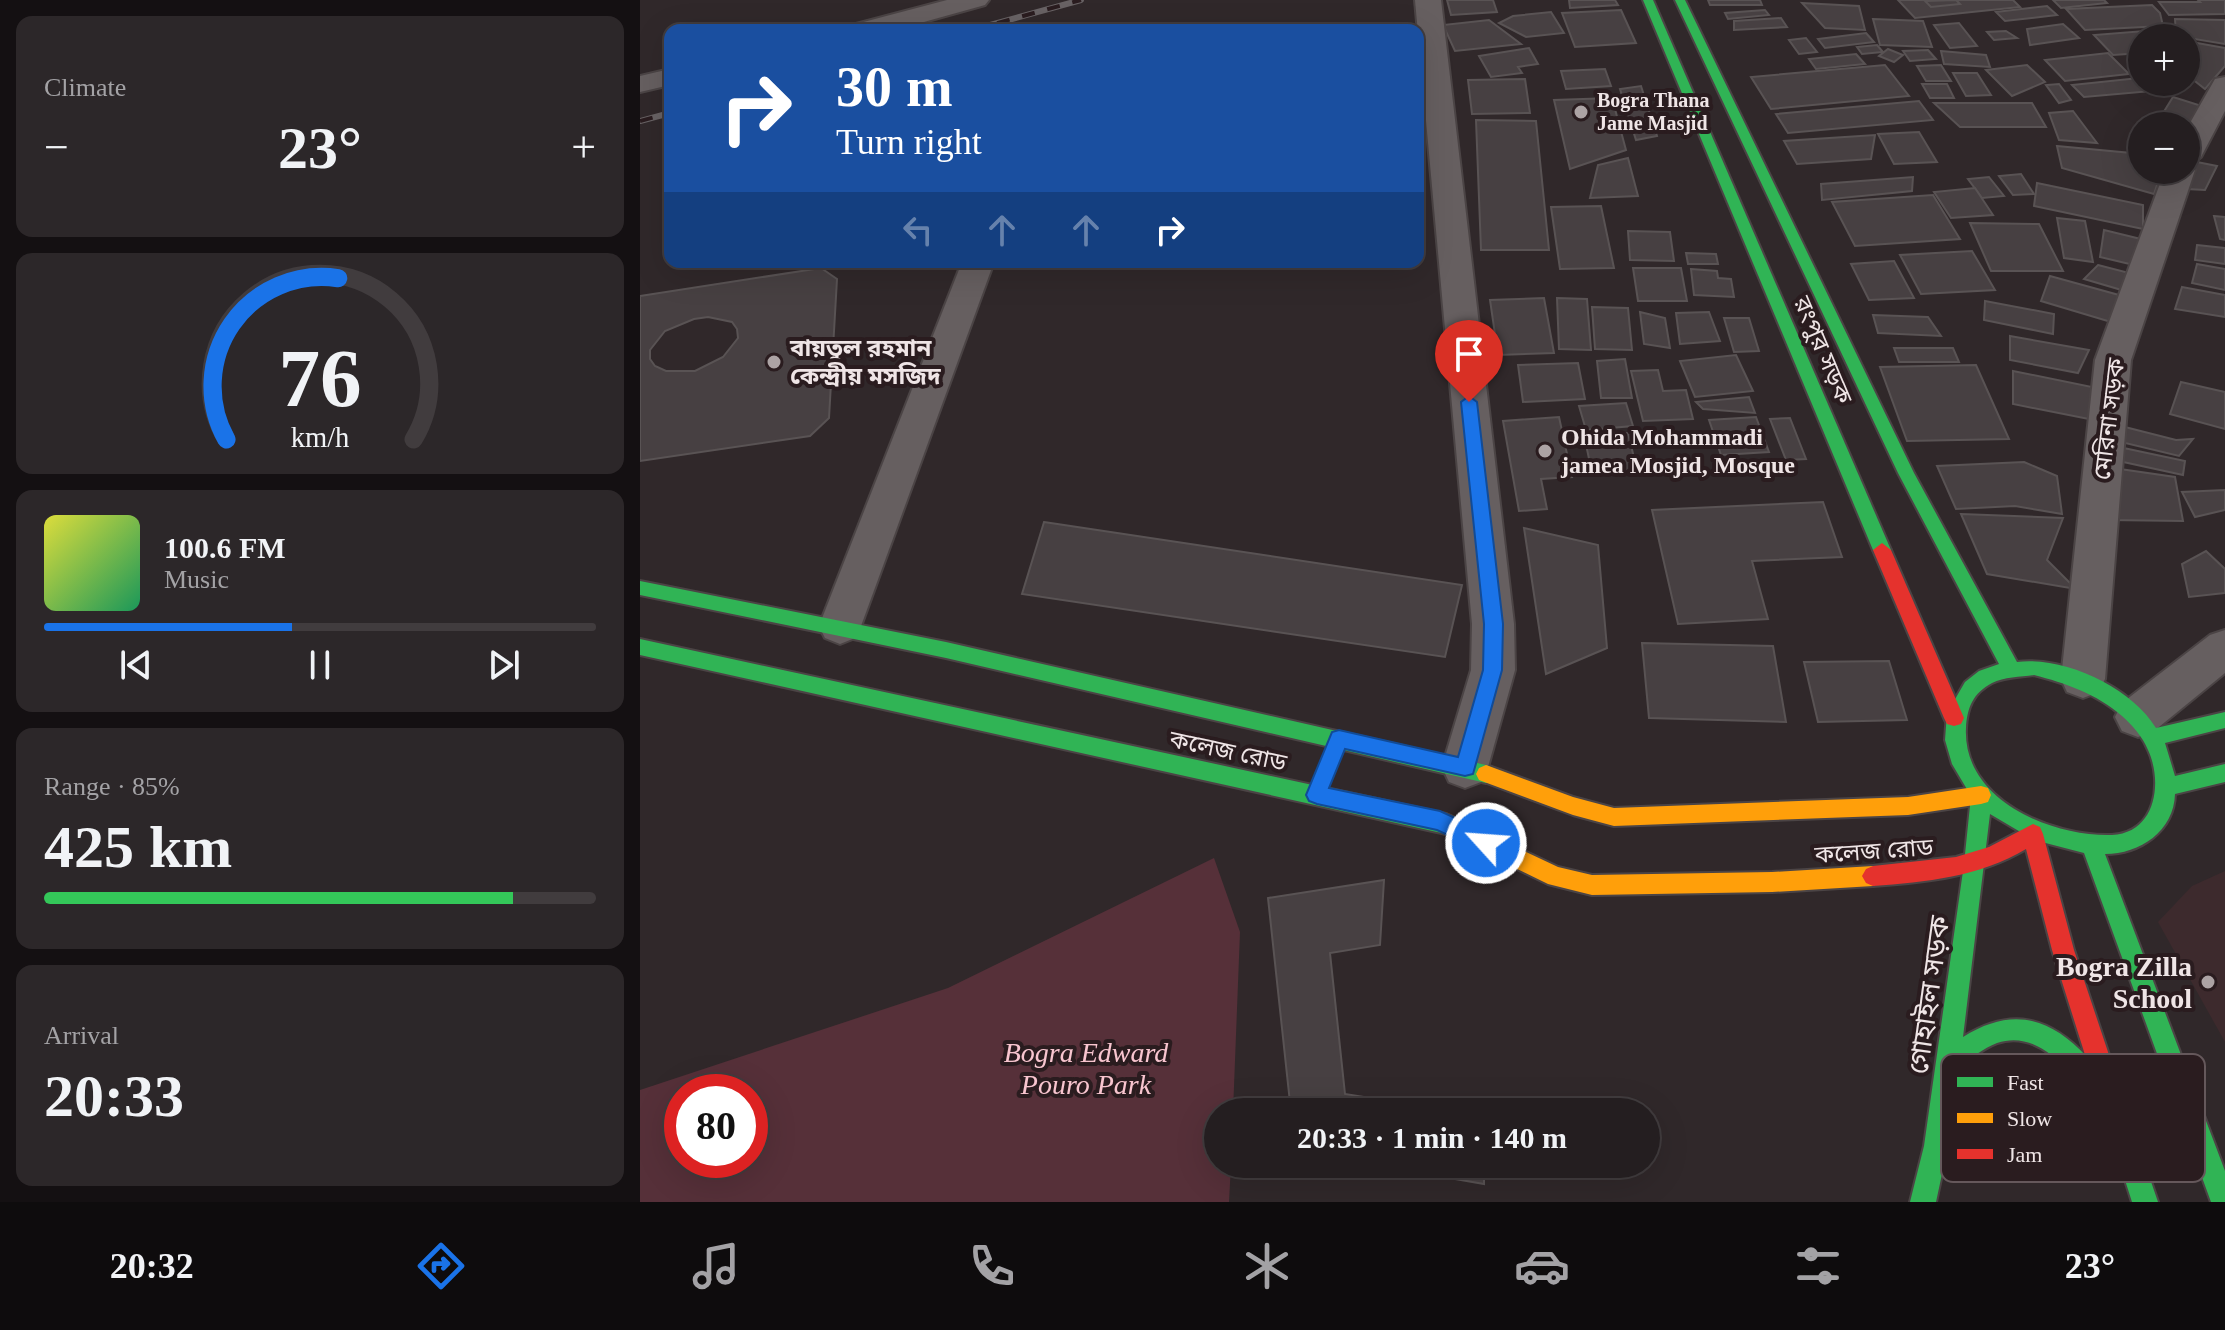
<!DOCTYPE html>
<html lang="en">
<head>
<meta charset="utf-8">
<style>
	body { margin:0; font-family:"Times New Roman","Noto Sans Bengali",serif; background:#2c2729; color:#f1f3f6; height:100vh; display:flex; flex-direction:column; font-size:30px; white-space:nowrap }
	* { box-sizing:border-box; margin:0 }
	p { font-size:26px; color:#a3a2a5 }
	.icon { flex:none; width:44px; height:44px; fill:none; stroke:currentColor; stroke-width:2; stroke-linecap:round; stroke-linejoin:round }
	.map { position:relative; flex:1; overflow:hidden }
	.panel { display:flex; flex-direction:column; gap:16px; padding:16px; background:#141012; width:640px }
	.panel>* { flex:none }
	.banner { position:absolute; left:24px; top:24px; width:760px; height:244px; border-radius:16px; box-shadow:0 8px 32px #0002,0 0 0 2px #413c3e; background:#1a4fa0; color:#fff; overflow:hidden }
	.controls { position:absolute; left:1488px; top:24px; display:grid; gap:16px }
	.controls a { display:grid; place-items:center; width:72px; height:72px; border-radius:50%; background:#241e20; box-shadow:0 8px 32px #0002,0 0 0 2px #413c3e; font-size:40px }
	.speed { position:absolute; left:24px; top:1074px; display:flex; gap:16px; font-size:40px; font-weight:700; text-align:center }
	.speed>* { display:grid; place-content:center; width:104px; height:104px; border-radius:50%; background:#241e20; box-shadow:0 8px 32px #0002,0 0 0 2px #413c3e; line-height:1 }
	.speed .limit { border:12px solid #d22; background:#fff; color:#111 }
	.pin { position:absolute; display:grid; place-items:center; width:68px; height:68px; color:#fff; margin:-82px -34px; border-radius:50% 50% 50% 0; rotate:-45deg; box-shadow:0 0 8px #0007 }
	.pin .icon { rotate:45deg }
	.me { position:absolute; width:88px; margin:-44px; rotate:296deg; stroke-linejoin:round; filter:drop-shadow(0 0 6px #0008) }
	.turn { display:flex; align-items:center; gap:28px; height:168px; padding:0 40px; font-size:36px }
	.turn .icon { width:104px; height:104px; stroke-width:2.5 }
	.turn b { display:block; font-size:56px; line-height:68px }
	.lanes { display:flex; align-items:center; height:76px; padding:0 40px; background:#0003; justify-content:center; gap:40px; direction:ltr }
	.lanes .off { opacity:.35 }
	.big { font-size:60px; font-weight:800; line-height:1.1 }
	.panel .card { flex:1; display:flex; flex-direction:column; justify-content:center; gap:12px; min-width:0; padding:0 28px; border-radius:16px; background:#2c2729 }
	.panel .dial { align-items:center; gap:0 }
	.dial svg { height:208px; overflow:visible; fill:none; stroke:#413c3e; stroke-width:7; stroke-linecap:round; text-anchor:middle }
	.dial text { fill:#f1f3f6; stroke:none }
	.song { display:flex; align-items:center; gap:24px }
	.cover { width:96px; height:96px; border-radius:12px; background:linear-gradient(135deg,hsl(60 70% 55%),hsl(150 70% 35%)) }
	.played { height:8px; border-radius:4px; background:linear-gradient(90deg,#1a73e8 45%,#413c3e 45%) }
	.keys { display:flex; justify-content:space-around; direction:ltr }
	.heat { display:flex; justify-content:space-between; align-items:center; font-size:44px; direction:ltr }
	.charge { height:12px; border-radius:6px; background:linear-gradient(90deg,#34c759 85%,#413c3e 0) }
	.trip { position:absolute; left:564px; top:1098px; width:456px; height:80px; border-radius:40px; background:#241e20; box-shadow:0 8px 32px #0002,0 0 0 2px #413c3e; font-weight:800; line-height:80px; text-align:center }
	.tab-bar { display:flex; height:128px; justify-content:space-around; align-items:center; background:#0e0c0d; color:#a3a2a5 }
	.tab-bar .icon { width:56px; height:56px }
	.tab-bar .current { color:#1a73e8 }
	.tab-bar b { font-size:36px; color:#f1f3f6 }
	main { display:flex; flex:1; min-height:0 }
	.map>svg:first-child { display:block }
	.built { fill:#3d2a2d }
	.green { fill:#563039; fill-rule:evenodd }
	.building { fill:#474042; stroke:#595354; stroke-width:2; fill-rule:evenodd }
	.lines { fill:none; stroke-linecap:round; stroke-linejoin:round }
	.street-casing { stroke:#4b4445; stroke-width:4 }
	.fast-casing { stroke:#4b4445; stroke-width:4 }
	.slow-casing { stroke:#4b4445; stroke-width:4 }
	.jam-casing { stroke:#4b4445; stroke-width:4 }
	.street { fill:#665f60; fill-rule:evenodd }
	.fast { fill:#30b455; fill-rule:evenodd }
	.slow { fill:#ff9f0a; fill-rule:evenodd }
	.jam { fill:#e5322d; fill-rule:evenodd }
	.rail-casing { stroke:#686264; stroke-width:6 }
	.rail { stroke:#2a1c1f; stroke-width:4; stroke-dasharray:13; stroke-linecap:butt }
	.route { fill:#1a73e8; stroke:#114b97; stroke-width:2 }
	.poi-dot { fill:#aca3a4; stroke:#2a1c1f; stroke-width:3 }
	.labels { text-anchor:middle; dominant-baseline:central; stroke-width:8; stroke-linejoin:round; paint-order:stroke }
	.far-poi-label { font-size:20px; font-weight:bold; fill:#efe5e6; stroke:#2a1c1f; text-anchor:start }
	.poi-label { font-size:24px; font-weight:bold; fill:#efe5e6; stroke:#2a1c1f; text-anchor:start }
	.street-label { font-size:24px; fill:#efe5e6; stroke:#2a1c1f }
	.near-poi-label { font-size:28px; font-weight:bold; fill:#efe5e6; stroke:#2a1c1f; text-anchor:end }
	.near-street-label { font-size:28px; fill:#efe5e6; stroke:#2a1c1f }
	.near-park-label { font-size:28px; font-style:italic; fill:#f8c5cf; stroke:#2a1c1f }
	.key { fill:#2a1c1f; stroke:#65585b; stroke-width:2 }
	.key-label { font-size:22px; fill:#efe5e6 }
</style>
</head>
<body>
<main>
<section class="panel">
<div class="card"><p>Climate</p>
<div class="heat"><a>−</a><b class="big">23°</b><a>+</a></div>
</div>
<div class="card dial"><svg viewBox="0 0 100 80">
<path d="M14 69A42 42 0 1 1 86 69"/>
<path d="M14 69A42 42 0 0 1 57 7" stroke="#1a73e8"/>
<text x="50" y="56" font-size="32" font-weight="700">76</text>
<text x="50" y="72" font-size="11">km/h</text>
</svg></div>
<div class="card">
<div class="song"><i class="cover"></i><div><b>100.6 FM</b><p>Music</p></div></div>
<div class="played"></div>
<div class="keys"><svg class="icon" aria-label="previous" viewBox="0 0 24 24"><path d="M18 5L8 12l10 7zM5 5v14"/></svg><svg class="icon" aria-label="pause" viewBox="0 0 24 24"><path d="M8 5v14M16 5v14"/></svg><svg class="icon" aria-label="next" viewBox="0 0 24 24"><path d="M6 5l10 7-10 7zM19 5v14"/></svg></div>
</div>
<div class="card"><p>Range · 85%</p><b class="big">425 km</b><div class="charge"></div></div>
<div class="card"><p>Arrival</p><b class="big">20:33</b></div>
</section>
<div class="map">
<svg width="1585" height="1202" viewBox="0 0 1585 1202">
	<rect width="100%" height="100%" fill="#30282a"/>
	<path class="built" d="M1585 871V1042L1518 922 1552 886Z"/>
	<path class="green" d="M574 858 600 932 593 1112H578V1164H591L589 1202H0V1090L308 988ZM42 1092H110V1160H42Z"/>
	<g class="building">
		<path d="M807 0H853L857 12 811 15Z"/>
		<path d="M929 0H975L978 5 930 8Z"/>
		<path d="M1068 0H1120L1122 5H1070Z"/>
		<path d="M1258 0H1373L1380 7 1275 18Z"/>
		<path d="M1316 0 1320 4 1291 7 1285 1Z"/>
		<path d="M1413 0H1464L1467 3 1421 8Z"/>
		<path d="M1558 0H1585V14L1529 15 1519 2H1560Z"/>
		<path d="M1162 3 1219 6 1225 30 1185 28Z"/>
		<path d="M1512 5 1520 13 1523 26 1445 30 1426 9Z"/>
		<path d="M1407 6 1417 15 1365 21 1356 12Z"/>
		<path d="M981 10 996 43 935 47 922 13Z"/>
		<path d="M1125 10 1129 15 1088 19 1085 13Z"/>
		<path d="M911 12 924 33 886 37 859 23 873 16Z"/>
		<path d="M1141 18 1147 27 1094 30V21Z"/>
		<path d="M1233 19 1283 21 1292 47 1240 45Z"/>
		<path d="M1535 19 1585 20V44L1536 36Z"/>
		<path d="M849 20 881 44 815 51 803 25Z"/>
		<path d="M1319 23 1337 46 1310 48 1294 25Z"/>
		<path d="M1423 24 1439 38 1390 45 1387 29Z"/>
		<path d="M1366 31 1377 38 1354 40 1347 32Z"/>
		<path d="M1505 31 1513 38H1502V53L1473 55 1454 35Z"/>
		<path d="M1226 33 1234 42 1185 48 1178 39Z"/>
		<path d="M1166 38 1177 52 1159 54 1149 40Z"/>
		<path d="M1546 41 1585 48V66L1565 89 1546 74Z"/>
		<path d="M1237 45 1243 52 1222 54 1217 47Z"/>
		<path d="M889 48 898 64 878 67 882 73 851 77 839 56Z"/>
		<path d="M1248 49 1263 55 1254 62 1239 56Z"/>
		<path d="M1288 50 1296 59 1270 61 1263 51Z"/>
		<path d="M1301 51 1346 55 1350 67 1304 64Z"/>
		<path d="M1468 53 1489 74 1425 81 1405 60Z"/>
		<path d="M1216 54 1225 64 1176 69 1169 59Z"/>
		<path d="M1245 65 1269 96 1131 109 1111 77Z"/>
		<path d="M1301 65 1311 81H1286L1277 66Z"/>
		<path d="M1387 65 1405 82 1372 96 1346 70Z"/>
		<path d="M965 69 971 86 926 89 921 71Z"/>
		<path d="M1313 73H1337L1351 95 1326 96Z"/>
		<path d="M1499 78 1512 91 1444 97 1432 85Z"/>
		<path d="M885 79 890 113 832 114 828 80Z"/>
		<path d="M1516 82H1546L1549 85 1533 95Z"/>
		<path d="M1282 84H1307L1314 98H1290Z"/>
		<path d="M1419 84 1431 100 1419 103 1406 85Z"/>
		<path d="M1001 86 1017 136 996 140 980 89Z"/>
		<path d="M1533 97 1565 107 1546 138V126H1515Z"/>
		<path d="M972 98 986 150 930 169 914 100Z"/>
		<path d="M1279 101 1293 120 1148 133 1136 114Z"/>
		<path d="M1294 103H1392L1406 127H1320Z"/>
		<path d="M1433 111 1457 143 1419 140 1409 113Z"/>
		<path d="M836 120 896 121 909 250H841Z"/>
		<path d="M1279 132 1297 162 1254 164 1238 134Z"/>
		<path d="M1235 135 1231 159 1157 164 1144 141Z"/>
		<path d="M1417 146 1502 154V170H1522L1514 194 1422 168Z"/>
		<path d="M988 158 998 196 950 198 958 165Z"/>
		<path d="M1557 162 1577 166 1565 190 1547 189Z"/>
		<path d="M1381 174 1394 194 1373 195 1359 176Z"/>
		<path d="M1273 177 1272 191 1182 200 1181 184Z"/>
		<path d="M1349 177 1364 196 1342 198 1328 179Z"/>
		<path d="M1397 183 1503 205V229L1394 206Z"/>
		<path d="M1335 188 1353 215 1311 218 1294 192Z"/>
		<path d="M1293 195 1320 239 1215 246 1192 202Z"/>
		<path d="M961 206 974 268 920 269 911 207Z"/>
		<path d="M1574 216 1585 217V240L1580 239Z"/>
		<path d="M1417 218 1445 221 1453 262 1424 258Z"/>
		<path d="M1330 223 1399 224 1423 271H1351Z"/>
		<path d="M1464 230 1501 239 1498 266 1460 257Z"/>
		<path d="M988 231 1030 232 1034 261 990 260Z"/>
		<path d="M1557 245 1585 248V264L1555 260Z"/>
		<path d="M1332 251 1355 290 1281 294 1260 255Z"/>
		<path d="M1046 253 1076 254 1078 264H1048Z"/>
		<path d="M1254 261 1274 298 1229 300 1211 264Z"/>
		<path d="M1557 264 1585 269V290L1552 283Z"/>
		<path d="M1458 265 1497 275 1485 291 1444 279Z"/>
		<path d="M181 268 197 279 189 418 170 436 0 461V296ZM68 317 92 322 97 329 98 338 83 357 55 371H26L15 366 10 359V350L25 331 54 319Z"/>
		<path d="M993 268H1041L1047 301H998Z"/>
		<path d="M1051 269 1077 271 1078 278 1091 279 1094 297 1054 295Z"/>
		<path d="M1410 276 1479 295 1471 322 1401 301Z"/>
		<path d="M1542 287 1585 295V317L1535 309Z"/>
		<path d="M904 298 914 353 858 355 850 300Z"/>
		<path d="M917 298 947 299 951 350 919 349Z"/>
		<path d="M1345 301 1414 314 1413 334 1344 320Z"/>
		<path d="M952 307 988 308 992 350 955 349Z"/>
		<path d="M1000 312 1025 318 1030 348 1004 344Z"/>
		<path d="M1069 312 1080 341 1040 344 1036 313Z"/>
		<path d="M1233 315 1288 317 1301 336 1238 333Z"/>
		<path d="M1084 318H1109L1119 351 1094 352Z"/>
		<path d="M1370 336 1449 350 1438 373 1370 360Z"/>
		<path d="M1254 348H1313L1319 362H1259Z"/>
		<path d="M1096 355 1113 391 1055 397 1040 361Z"/>
		<path d="M985 359 992 398H961L957 361Z"/>
		<path d="M938 363 945 399 883 402 878 365Z"/>
		<path d="M1336 365 1369 439 1267 441 1240 367Z"/>
		<path d="M1018 370 1023 391 1046 390 1053 419 1003 421 991 371Z"/>
		<path d="M1373 371 1452 387 1454 420 1373 404Z"/>
		<path d="M1541 382 1585 392V429L1530 414Z"/>
		<path d="M1109 397 1115 413 1063 409 1056 402Z"/>
		<path d="M986 403 993 426 946 430 939 406Z"/>
		<path d="M919 417 932 477 901 479 907 509 879 511 863 421Z"/>
		<path d="M1116 417 1129 452 1081 455 1069 420Z"/>
		<path d="M1150 418 1166 459 1146 460 1130 419Z"/>
		<path d="M1481 426 1536 440 1553 439 1539 456 1481 442Z"/>
		<path d="M988 433 997 470 952 473 944 435Z"/>
		<path d="M1479 447 1545 461 1543 475 1474 460Z"/>
		<path d="M1384 462 1417 476 1422 514 1375 506 1316 509 1297 466Z"/>
		<path d="M1473 468 1535 477 1543 521 1468 520Z"/>
		<path d="M1585 490V510L1555 517 1542 492Z"/>
		<path d="M1183 502 1202 557 1112 561 1128 619 1038 624 1012 510Z"/>
		<path d="M1321 514 1423 518 1407 560 1436 589 1347 574Z"/>
		<path d="M404 522 822 585 805 657 382 594Z"/>
		<path d="M884 528 958 545 967 648 906 674Z"/>
		<path d="M1566 551 1585 569V593L1549 597 1542 564Z"/>
		<path d="M1002 643 1133 646 1146 722 1009 718Z"/>
		<path d="M1249 661 1267 720 1178 722 1164 662Z"/>
		<path d="M744 880 740 945 690 953 705 1094 818 1112H651L628 898Z"/>
		<path d="M729 1164H844V1184Z"/>
	</g>
	<g class="lines">
		<defs>
			<g id="street">
				<path d="M307 0H349L345 5 255 30H212L216 24Z"/>
				<path d="M775 0H801L874 624 875 670 848 767 841 782 825 788 809 782 802 767 831 670 832 624Z"/>
				<path d="M30 69V85L0 92V76Z"/>
				<path d="M1585 77V111L1561 157 1551 165 1555 170 1491 360 1465 679 1459 692 1443 698 1427 692 1421 679 1455 360 1525 170H1546V130L1575 79Z"/>
				<path d="M322 262H354L221 626 215 638 200 644 185 638 179 626Z"/>
				<path d="M1585 630V673L1514 731 1498 737 1482 731 1475 717 1482 703 1570 635Z"/>
			</g>
			<g id="fast">
				<path d="M1003 0H1013L1251 550 1248 555 1242 557 1233 550Z"/>
				<path d="M1035 0H1045L1274 473 1377 662C1424 656 1491 687 1516 728L1585 712V728L1525 743 1535 776 1585 764V782L1535 794C1534 831 1500 854 1465 854L1585 1171V1202H1571L1444 853 1394 840 1350 814 1323 1037C1371 1007 1409 1016 1447 1057L1450 1050 1458 1046 1466 1050 1518 1202H1492L1462 1108 1457 1105C1433 1076 1401 1028 1357 1043 1343 1048 1331 1059 1319 1066L1308 1146 1296 1202H1270L1284 1146 1324 864 1331 796 1312 764 1305 740 1307 713 1325 682 1339 671 1359 664 1258 473ZM1394 675C1425 683 1457 694 1482 716 1492 725 1503 737 1508 750 1523 782 1516 833 1472 835 1412 837 1322 800 1326 728 1327 708 1333 693 1352 683 1364 677 1380 677 1394 675Z"/>
				<path d="M0 581 306 642 846 765 853 768 856 774 853 780 846 783 306 658 0 595Z"/>
				<path d="M0 639 806 814 813 817 816 824 813 831 806 834 0 655Z"/>
			</g>
			<g id="slow">
				<path d="M846 765 933 797 974 808 1268 797 1341 786 1348 788 1351 795 1348 802 1341 804 1268 815 974 826 933 815 839 780 836 774 839 768Z"/>
				<path d="M806 814 918 867 952 875 1132 872 1233 866 1240 869 1244 876 1240 883 1233 886 1132 892 952 895 908 884 799 831 796 824 799 817Z"/>
			</g>
			<g id="jam">
				<path d="M1242 543 1251 550 1324 718 1321 724 1314 726 1307 724 1304 718 1233 550Z"/>
				<path d="M1393 824 1400 827 1403 834 1434 950 1470 1058 1466 1066 1458 1070 1450 1066 1446 1058 1412 950 1386 849C1339 877 1286 882 1233 886L1226 883 1222 876 1226 869 1233 866 1316 857 1349 847Z"/>
			</g>
		</defs>
		<use href="#street" class="street-casing"/>
		<use href="#fast" class="fast-casing"/>
		<use href="#slow" class="slow-casing"/>
		<use href="#jam" class="jam-casing"/>
		<use href="#street" class="street"/>
		<use href="#fast" class="fast"/>
		<use href="#slow" class="slow"/>
		<use href="#jam" class="jam"/>
		<defs>
			<g id="rail">
				<path d="M332 30 441 0"/>
				<path d="M0 121 30 113"/>
			</g>
		</defs>
		<use href="#rail" class="rail-casing"/>
		<use href="#rail" class="rail"/>
	</g>
	<path class="route" d="M829 396 837 402 863 624 862 670 835 767 833 774 825 776 705 749 689 788 800 811 854 836 857 843 854 850 846 853 797 830 677 804 669 801 666 795 692 732 699 730 818 757 843 670 844 624 821 402Z"/>
	<g class="poi-dot">
		<circle cx="941" cy="112" r="8"/>
		<circle cx="134" cy="362" r="8"/>
		<circle cx="905" cy="451" r="8"/>
		<circle cx="1568" cy="982" r="8"/>
	</g>
	<g class="labels">
		<g class="far-poi-label">
			<text x="957" y="100">Bogra Thana<tspan x="957" dy="23">Jame Masjid</tspan></text>
		</g>
		<g class="poi-label">
			<text x="150" y="348">বায়তুল রহমান<tspan x="150" dy="28">কেন্দ্রীয় মসজিদ</tspan></text>
			<text x="921" y="437">Ohida Mohammadi<tspan x="921" dy="28">jamea Mosjid, Mosque</tspan></text>
		</g>
		<g class="street-label">
			<text transform="translate(1183 350) rotate(67)">রংপুর সড়ক</text>
			<text transform="translate(1469 419) rotate(-83)">মেরিনা সড়ক</text>
			<text transform="translate(588 751) rotate(12)">কলেজ রোড</text>
			<text transform="translate(1234 851) rotate(-4)">কলেজ রোড</text>
		</g>
		<g class="near-poi-label">
			<text x="1552" y="966">Bogra Zilla<tspan x="1552" dy="32">School</tspan></text>
		</g>
		<g class="near-street-label">
			<text transform="translate(1289 995) rotate(-82)">গোহাইল সড়ক</text>
		</g>
		<g class="near-park-label">
			<text x="446" y="1052">Bogra Edward<tspan x="446" dy="32">Pouro Park</tspan></text>
		</g>
	</g>
	<rect x="1301" y="1054" width="264" height="128" rx="12" class="key"/>
	<rect x="1317" y="1077" width="36" height="10" fill="#30b455"/>
	<rect x="1317" y="1113" width="36" height="10" fill="#ff9f0a"/>
	<rect x="1317" y="1149" width="36" height="10" fill="#e5322d"/>
	<g class="key-label">
		<text x="1367" y="1090">Fast</text>
		<text x="1367" y="1126">Slow</text>
		<text x="1367" y="1162">Jam</text>
	</g>
</svg>
<div class="controls">
<a>+</a>
<a>−</a>
</div>
<div class="speed"><div class="limit">80</div></div>
<div class="pin" style="left:829px;top:402px;background:#d93025"><svg class="icon" aria-label="arrive" viewBox="0 0 24 24"><path d="M6 21V4h12l-3 4 3 4H6"/></svg></div>
<svg class="me" style="left:846px;top:843px" viewBox="-20 -20 40 40"><circle r="17" fill="#1a73e8" stroke="#fff" stroke-width="3"/><path d="M0-11L8 9 0 5-8 9z" fill="#fff"/></svg>
<div class="trip">20:33 · 1 min · 140 m</div>
<div class="banner">
<div class="turn"><svg class="icon" aria-label="right" viewBox="0 0 24 24"><path d="M7 20v-9h11M14 6l5 5-5 5"/></svg><div><b>30 m</b>Turn right</div></div>
<div class="lanes"><svg class="icon off" aria-label="left" viewBox="0 0 24 24"><path d="M17 20v-9H6M10 6l-5 5 5 5"/></svg><svg class="icon off" aria-label="ahead" viewBox="0 0 24 24"><path d="M12 20V5M6 11l6-6 6 6"/></svg><svg class="icon off" aria-label="ahead" viewBox="0 0 24 24"><path d="M12 20V5M6 11l6-6 6 6"/></svg><svg class="icon" aria-label="right" viewBox="0 0 24 24"><path d="M7 20v-9h11M14 6l5 5-5 5"/></svg></div>
</div>
</div>
</main>
<nav class="tab-bar">
<b>20:32</b>
<svg class="icon current" aria-label="directions" viewBox="0 0 24 24"><path d="M12 3l9 9-9 9-9-9zM9 14v-3h6M13 9l2 2-2 2"/></svg>
<svg class="icon" aria-label="music" viewBox="0 0 24 24"><path d="M9 18V5l10-2v13"/><circle cx="6" cy="18" r="3"/><circle cx="16" cy="16" r="3"/></svg>
<svg class="icon" aria-label="phone" viewBox="0 0 24 24"><path d="M5 4h4l2 5-3 2q2 4 5 5l2-3 5 2v4C11 20 4 13 5 4z"/></svg>
<svg class="icon" aria-label="climate" viewBox="0 0 24 24"><path d="M12 3v18M4 7l16 10M4 17L20 7"/></svg>
<svg class="icon" aria-label="car" viewBox="0 0 24 24"><path d="M5 17H2v-5l4-1 3-4h7l3 4 3 1v5h-3M9 17h6M6 11h13"/><circle cx="7" cy="17" r="2"/><circle cx="17" cy="17" r="2"/></svg>
<svg class="icon" aria-label="filters" viewBox="0 0 24 24"><path d="M4 7h16M4 17h16"/><circle cx="9" cy="7" r="2"/><circle cx="15" cy="17" r="2"/></svg>
<b>23°</b>
</nav>
</body>
</html>
